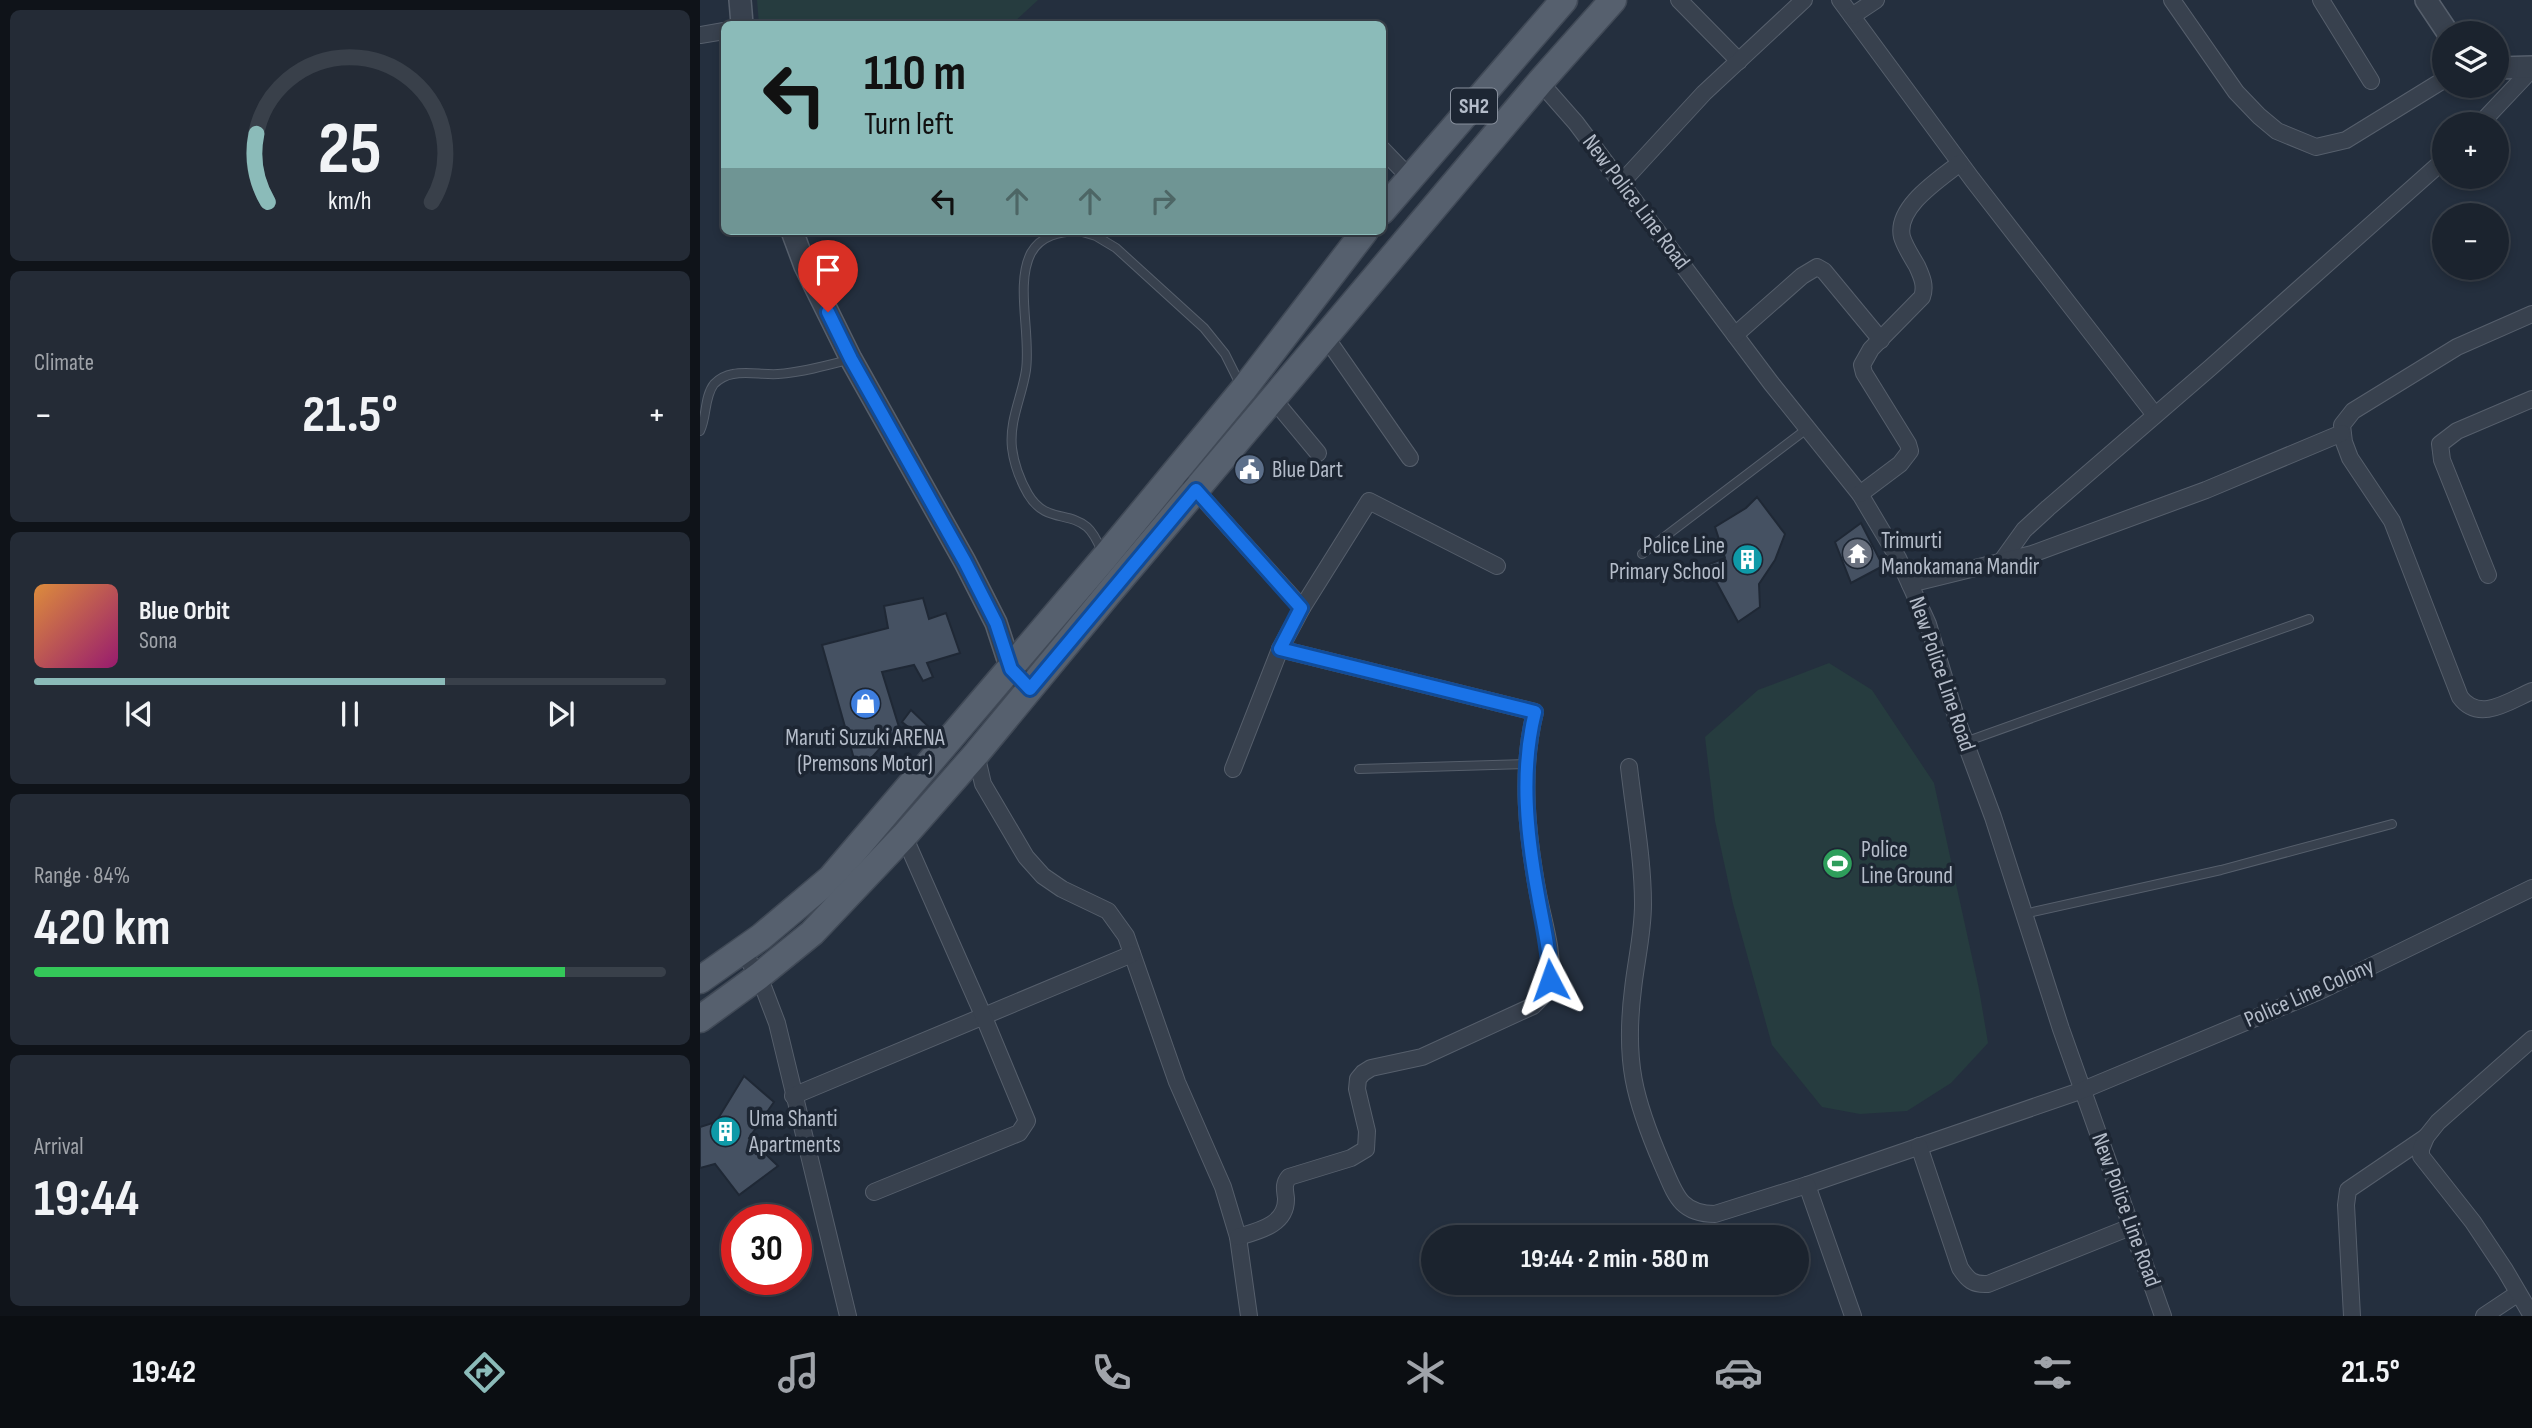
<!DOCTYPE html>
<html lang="en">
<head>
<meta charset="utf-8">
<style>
	body { margin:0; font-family:"Sofia Sans Condensed",sans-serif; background:#242b36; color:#f1f3f6; height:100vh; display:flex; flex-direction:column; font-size:26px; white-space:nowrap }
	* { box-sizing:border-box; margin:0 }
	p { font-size:23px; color:#a0a4aa }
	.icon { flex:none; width:38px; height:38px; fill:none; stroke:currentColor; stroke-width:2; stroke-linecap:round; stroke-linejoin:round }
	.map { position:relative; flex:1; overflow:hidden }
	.panel { display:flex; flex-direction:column; gap:10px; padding:10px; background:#0f1319; width:700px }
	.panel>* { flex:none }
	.guide { position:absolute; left:21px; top:21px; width:665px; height:214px; border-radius:10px; box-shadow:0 4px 10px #0003,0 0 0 2px #39404a; background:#8bbbb9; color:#111; overflow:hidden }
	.tools { position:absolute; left:1732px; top:21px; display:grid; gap:14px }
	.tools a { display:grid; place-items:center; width:77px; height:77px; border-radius:50%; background:#1b232e; box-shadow:0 4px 10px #0003,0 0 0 2px #39404a; font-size:35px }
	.speed { position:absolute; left:21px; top:1204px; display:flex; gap:14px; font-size:35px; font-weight:700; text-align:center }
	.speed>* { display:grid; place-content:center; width:91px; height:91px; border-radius:50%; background:#1b232e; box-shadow:0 4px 10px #0003,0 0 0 2px #39404a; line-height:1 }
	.speed .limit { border:10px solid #d22; background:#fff; color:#111 }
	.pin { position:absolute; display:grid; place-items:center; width:60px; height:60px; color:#fff; margin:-72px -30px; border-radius:50% 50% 50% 0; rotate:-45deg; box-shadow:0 0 7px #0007 }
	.pin .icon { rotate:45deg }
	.me { position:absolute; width:77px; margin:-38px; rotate:356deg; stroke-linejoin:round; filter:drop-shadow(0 0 5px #0008) }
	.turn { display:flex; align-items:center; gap:24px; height:147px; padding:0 28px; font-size:32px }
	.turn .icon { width:91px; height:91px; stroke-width:2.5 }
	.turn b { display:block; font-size:49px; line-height:60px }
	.lanes { display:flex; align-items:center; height:66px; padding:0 28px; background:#0003; justify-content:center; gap:35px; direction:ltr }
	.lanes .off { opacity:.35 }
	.big { font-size:52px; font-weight:700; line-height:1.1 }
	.panel .tile { flex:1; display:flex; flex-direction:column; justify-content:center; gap:10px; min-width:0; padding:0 24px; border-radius:10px; background:#242b36 }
	.panel .dial { align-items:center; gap:0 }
	.dial svg { height:182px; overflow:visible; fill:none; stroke:#39404a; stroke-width:7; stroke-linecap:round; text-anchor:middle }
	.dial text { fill:#f1f3f6; stroke:none }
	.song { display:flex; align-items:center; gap:21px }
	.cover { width:84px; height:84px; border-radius:10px; background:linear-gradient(135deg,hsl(30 70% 55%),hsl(320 70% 35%)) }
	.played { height:7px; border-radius:4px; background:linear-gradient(90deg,#8bbbb9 65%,#39404a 65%) }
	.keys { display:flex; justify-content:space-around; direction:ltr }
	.heat { display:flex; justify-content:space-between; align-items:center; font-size:38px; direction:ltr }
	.charge { height:10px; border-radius:5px; background:linear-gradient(90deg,#34c759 84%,#39404a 0) }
	.trip { position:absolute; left:721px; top:1225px; width:388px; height:70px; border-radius:35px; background:#1b232e; box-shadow:0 4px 10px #0003,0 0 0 2px #39404a; font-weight:700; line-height:70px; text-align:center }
	.dock { display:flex; height:112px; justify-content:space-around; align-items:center; background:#0b0e12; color:#a0a4aa }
	.dock .icon { width:49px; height:49px }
	.dock .current { color:#8bbbb9 }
	.dock b { font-size:32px; color:#f1f3f6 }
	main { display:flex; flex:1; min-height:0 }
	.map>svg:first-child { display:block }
	.green { fill:#263c3f }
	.building { fill:#455162; stroke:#1f2835; stroke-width:2 }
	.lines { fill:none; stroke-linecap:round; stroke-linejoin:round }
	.service-casing { stroke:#565f6c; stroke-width:10 }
	.minor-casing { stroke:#565f6c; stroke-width:18 }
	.tertiary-casing { stroke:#565f6c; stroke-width:24 }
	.primary-casing { stroke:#414a57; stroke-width:29 }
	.service { stroke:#38414e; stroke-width:8 }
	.minor { stroke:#38414e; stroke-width:16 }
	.tertiary { stroke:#38414e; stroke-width:21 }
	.primary { stroke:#56606e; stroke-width:26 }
	.route-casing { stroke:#114b97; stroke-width:18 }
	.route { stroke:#1a73e8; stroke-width:12 }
	.labels { text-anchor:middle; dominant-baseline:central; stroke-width:7; stroke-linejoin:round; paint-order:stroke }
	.shield { fill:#1d2633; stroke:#878f9c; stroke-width:2 }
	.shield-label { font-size:21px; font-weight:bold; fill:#b4bcc9 }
	.street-label { font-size:23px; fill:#b4bcc9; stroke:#1d2633 }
	.poi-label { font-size:23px; fill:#b4bcc9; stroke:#1d2633; text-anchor:start }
</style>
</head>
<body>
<main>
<section class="panel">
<div class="tile dial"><svg viewBox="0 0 100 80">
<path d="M14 69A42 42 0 1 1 86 69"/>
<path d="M14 69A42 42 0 0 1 9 39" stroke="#8bbbb9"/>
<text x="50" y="56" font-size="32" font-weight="700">25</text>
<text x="50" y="72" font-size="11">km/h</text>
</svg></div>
<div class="tile"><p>Climate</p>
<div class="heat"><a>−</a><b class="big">21.5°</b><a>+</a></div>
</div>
<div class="tile">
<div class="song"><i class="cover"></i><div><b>Blue Orbit</b><p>Sona</p></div></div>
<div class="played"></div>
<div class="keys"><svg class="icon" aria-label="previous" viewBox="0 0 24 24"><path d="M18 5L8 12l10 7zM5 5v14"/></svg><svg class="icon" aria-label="pause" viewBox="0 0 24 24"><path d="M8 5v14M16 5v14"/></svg><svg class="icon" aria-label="next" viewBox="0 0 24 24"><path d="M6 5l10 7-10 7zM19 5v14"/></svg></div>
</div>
<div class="tile"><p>Range · 84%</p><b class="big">420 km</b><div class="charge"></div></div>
<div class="tile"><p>Arrival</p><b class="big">19:44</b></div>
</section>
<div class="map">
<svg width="1832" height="1316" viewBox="0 0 1832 1316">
	<rect width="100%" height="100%" fill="#242f3e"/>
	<g class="green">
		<path d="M57 0H338L312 24H59Z"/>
		<path d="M1129 663 1172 690 1234 783 1279 989 1288 1043 1251 1083 1207 1111 1160 1114 1122 1107 1072 1045 1033 904 1015 821 1005 737 1058 690Z"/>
	</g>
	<g class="building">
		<path d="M1057 497 1085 534 1075 560 1059 584 1060 607 1038 622 1007 565 1025 558 1015 527 1046 508Z"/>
		<path d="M1161 523 1183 566 1151 583 1135 542Z"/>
		<path d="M223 598 229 619 246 613 260 653 227 663 233 677 223 681 214 665 182 672 199 727 158 773 122 645 188 628 184 606Z"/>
		<path d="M211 710 231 729 222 738 202 722Z"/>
		<path d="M44 1076 74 1102 49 1138 78 1166 39 1195 15 1164 0 1168V1127L16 1122Z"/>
	</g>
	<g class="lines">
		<defs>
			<g id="service">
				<path d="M377 231C360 232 341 235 331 253 315 284 331 334 326 370 322 397 309 420 312 448 314 464 320 480 328 494 345 523 368 511 387 527 395 534 399 545 403 554"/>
				<path d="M379 231 396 236 416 248 504 328 525 354 540 384"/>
				<path d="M0 431C7 417 4 397 14 384 19 379 27 375 33 374 47 371 63 375 78 374 102 372 125 366 148 360"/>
				<path d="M942 554 1108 428"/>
				<path d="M1265 742 1609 619"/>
				<path d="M659 769 827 764"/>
				<path d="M1324 914 1521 870 1692 824"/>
			</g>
			<g id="minor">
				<path d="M979 0 1039 61"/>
				<path d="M1140 0 1272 179 1455 415"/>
				<path d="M1472 0 1536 92 1559 116 1577 131 1616 147 1646 140 1745 79"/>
				<path d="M1621 0 1671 81"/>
				<path d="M1152 16 1176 0"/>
				<path d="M0 35 24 31"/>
				<path d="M840 82 876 123 1071 383 1160 494 1198 558 1228 624 1257 720 1293 817 1361 1029 1463 1316"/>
				<path d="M1780 124 1832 69"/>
				<path d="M682 149 711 179"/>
				<path d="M922 182 1004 93 1104 0"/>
				<path d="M1832 314 1757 347 1653 411 1642 425 1644 442 1650 458 1692 521 1760 697C1779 723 1809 701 1832 691"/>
				<path d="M1035 335 1102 276 1117 267 1124 271 1181 340"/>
				<path d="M625 336 710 458"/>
				<path d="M574 400 618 453"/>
				<path d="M491 485 602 608"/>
				<path d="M1160 494 1200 464 1210 451 1208 444 1164 373 1162 365 1171 349 1222 297C1226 286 1222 277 1217 266 1212 257 1205 247 1202 237 1195 207 1240 179 1260 163"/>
				<path d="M1301 562 1324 530 1348 508 1510 368 1745 159"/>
				<path d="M1788 575 1742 460 1740 444 1757 431 1832 399"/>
				<path d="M1210 584 1332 554 1506 490 1642 433"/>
				<path d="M276 754 283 784 326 857 343 876 362 889 408 911 426 936 477 1082 523 1187 538 1237 549 1316"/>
				<path d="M929 767C934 812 943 859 943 904 943 933 936 961 933 989 924 1061 934 1099 962 1164 975 1193 979 1214 1015 1214L1107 1185 1383 1090 1620 991 1832 888"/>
				<path d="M533 769 580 649 602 608 669 501 797 566"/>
				<path d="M42 951 59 976 77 1023 148 1316"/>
				<path d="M93 1096 432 954"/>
				<path d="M1219 1146 1260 1268C1268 1280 1273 1285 1288 1284L1433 1226"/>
				<path d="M1107 1185 1153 1316"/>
				<path d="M174 1192 319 1133 327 1121 283 1015 204 836"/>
				<path d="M538 1237C558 1231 587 1225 586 1198 585 1190 583 1184 589 1177L651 1158 666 1149 667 1131 657 1089 658 1079 663 1073 671 1068 722 1057 833 1006C841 998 848 991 850 980 854 952 843 921 838 894 827 834 820 772 835 712L580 649"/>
				<path d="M1652 1316 1646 1205 1648 1190 1726 1137"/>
				<path d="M1784 1316 1817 1294"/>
				<path d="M1832 1316 1805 1270 1773 1222 1721 1156V1149L1726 1137 1738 1122 1832 1039"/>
			</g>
			<g id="tertiary">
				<path d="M40 0 42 24"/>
				<path d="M1726 0 1748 33"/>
				<path d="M1797 68 1832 67"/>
				<path d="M92 231 105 266 151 359 265 562 296 623 311 669 330 689"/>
			</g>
			<g id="primary">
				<path d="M682 211 864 0"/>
				<path d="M0 980 61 937 131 878 405 557 543 390 665 231"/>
				<path d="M0 1019 59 976 112 933 204 836 276 754 408 594 840 82 913 0"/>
			</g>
		</defs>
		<use href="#service" class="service-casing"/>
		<use href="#minor" class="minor-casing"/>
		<use href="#tertiary" class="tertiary-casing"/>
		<use href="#primary" class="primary-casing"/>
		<use href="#service" class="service"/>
		<use href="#minor" class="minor"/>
		<use href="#tertiary" class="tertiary"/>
		<use href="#primary" class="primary"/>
	</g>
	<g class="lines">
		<defs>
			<path id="route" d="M128 312 151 359 265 562 296 623 311 669 330 689 496 490 601 608 580 649 835 712C820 772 827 835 838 895 843 924 850 951 850 980"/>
		</defs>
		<use href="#route" class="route-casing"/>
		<use href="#route" class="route"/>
	</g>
	<defs>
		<symbol id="civic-disc" viewBox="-11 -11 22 22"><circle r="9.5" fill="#5c6f8a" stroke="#1d2633"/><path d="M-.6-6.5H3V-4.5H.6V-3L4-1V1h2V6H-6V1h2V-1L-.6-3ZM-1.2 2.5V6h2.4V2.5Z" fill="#fff"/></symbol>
		<symbol id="temple-disc" viewBox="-11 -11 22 22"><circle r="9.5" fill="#6b7280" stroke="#1d2633"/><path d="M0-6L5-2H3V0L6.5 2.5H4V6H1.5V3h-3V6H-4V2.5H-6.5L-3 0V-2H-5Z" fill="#fff"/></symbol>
		<symbol id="building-disc" viewBox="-11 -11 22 22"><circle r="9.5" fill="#0f9aa8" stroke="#1d2633"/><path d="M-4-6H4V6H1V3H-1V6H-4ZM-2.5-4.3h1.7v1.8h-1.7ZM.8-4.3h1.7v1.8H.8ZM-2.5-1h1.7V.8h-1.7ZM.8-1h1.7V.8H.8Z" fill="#fff"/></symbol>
		<symbol id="shop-disc" viewBox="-11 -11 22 22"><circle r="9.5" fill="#3f7fe0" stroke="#1d2633"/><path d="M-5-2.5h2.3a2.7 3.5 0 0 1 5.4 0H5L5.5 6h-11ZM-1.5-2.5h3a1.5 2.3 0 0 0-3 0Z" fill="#fff"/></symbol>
		<symbol id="stadium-disc" viewBox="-11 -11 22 22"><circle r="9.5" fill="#2e9e5b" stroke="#1d2633"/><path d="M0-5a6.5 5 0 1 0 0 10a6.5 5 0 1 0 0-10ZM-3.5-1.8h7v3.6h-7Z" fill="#fff"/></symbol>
	</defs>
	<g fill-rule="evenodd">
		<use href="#civic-disc" x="532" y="452" width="35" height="35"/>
		<use href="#temple-disc" x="1140" y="536" width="35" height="35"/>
		<use href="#building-disc" x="1030" y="542" width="35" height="35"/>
		<use href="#shop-disc" x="148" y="686" width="35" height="35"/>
		<use href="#stadium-disc" x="1120" y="846" width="35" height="35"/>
		<use href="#building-disc" x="8" y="1114" width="35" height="35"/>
	</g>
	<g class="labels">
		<rect class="shield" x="751" y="88.5" width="46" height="35" rx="5"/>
		<g class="shield-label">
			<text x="774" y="106">SH2</text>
		</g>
		<g class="street-label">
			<text transform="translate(936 202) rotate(53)">New Police Line Road</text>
			<text transform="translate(1242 674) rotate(71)">New Police Line Road</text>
			<text transform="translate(1609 993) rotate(-24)">Police Line Colony</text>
			<text transform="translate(1426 1210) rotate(70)">New Police Line Road</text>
		</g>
		<g class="poi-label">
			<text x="572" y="470">Blue Dart</text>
			<text x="1181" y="541">Trimurti<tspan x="1181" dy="26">Manokamana Mandir</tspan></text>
			<text x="1025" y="546" text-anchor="end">Police Line<tspan x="1025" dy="26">Primary School</tspan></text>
			<text x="165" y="738" text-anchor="middle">Maruti Suzuki ARENA<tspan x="165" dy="26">(Premsons Motor)</tspan></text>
			<text x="1161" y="850">Police<tspan x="1161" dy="26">Line Ground</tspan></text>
			<text x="49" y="1119">Uma Shanti<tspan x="49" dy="26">Apartments</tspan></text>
		</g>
	</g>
</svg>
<div class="tools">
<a><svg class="icon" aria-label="layers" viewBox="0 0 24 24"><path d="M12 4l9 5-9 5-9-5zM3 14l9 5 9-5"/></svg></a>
<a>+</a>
<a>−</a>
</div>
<div class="speed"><div class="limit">30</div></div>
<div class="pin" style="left:128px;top:312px;background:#d93025"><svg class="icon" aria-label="arrive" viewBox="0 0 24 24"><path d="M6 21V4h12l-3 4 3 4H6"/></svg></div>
<svg class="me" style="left:850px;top:980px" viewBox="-20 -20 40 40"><path d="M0-17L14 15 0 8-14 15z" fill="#1a73e8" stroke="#fff" stroke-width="4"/></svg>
<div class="trip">19:44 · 2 min · 580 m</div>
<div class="guide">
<div class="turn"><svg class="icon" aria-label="left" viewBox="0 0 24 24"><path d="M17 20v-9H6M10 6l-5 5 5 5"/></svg><div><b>110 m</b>Turn left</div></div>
<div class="lanes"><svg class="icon" aria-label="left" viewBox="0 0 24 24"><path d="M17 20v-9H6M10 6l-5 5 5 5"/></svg><svg class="icon off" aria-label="ahead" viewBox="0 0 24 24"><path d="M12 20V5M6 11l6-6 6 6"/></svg><svg class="icon off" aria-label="ahead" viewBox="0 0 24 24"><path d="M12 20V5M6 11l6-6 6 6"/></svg><svg class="icon off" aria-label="right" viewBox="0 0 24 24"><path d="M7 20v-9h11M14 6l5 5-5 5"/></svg></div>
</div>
</div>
</main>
<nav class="dock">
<b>19:42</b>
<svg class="icon current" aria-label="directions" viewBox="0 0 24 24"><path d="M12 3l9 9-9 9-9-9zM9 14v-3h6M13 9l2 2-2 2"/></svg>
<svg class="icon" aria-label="music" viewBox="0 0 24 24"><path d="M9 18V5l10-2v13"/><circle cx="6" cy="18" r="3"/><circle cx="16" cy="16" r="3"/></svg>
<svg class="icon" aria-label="phone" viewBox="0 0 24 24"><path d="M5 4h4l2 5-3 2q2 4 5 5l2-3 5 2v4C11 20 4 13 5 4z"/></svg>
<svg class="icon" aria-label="climate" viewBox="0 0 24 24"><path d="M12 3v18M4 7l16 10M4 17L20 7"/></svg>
<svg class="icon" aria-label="car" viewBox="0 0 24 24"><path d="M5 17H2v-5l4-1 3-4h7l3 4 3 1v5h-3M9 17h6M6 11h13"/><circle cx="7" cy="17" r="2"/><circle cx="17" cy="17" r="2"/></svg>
<svg class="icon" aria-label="filters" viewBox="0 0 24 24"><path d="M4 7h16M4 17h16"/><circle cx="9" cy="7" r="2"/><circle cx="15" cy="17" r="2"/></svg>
<b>21.5°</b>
</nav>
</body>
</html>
